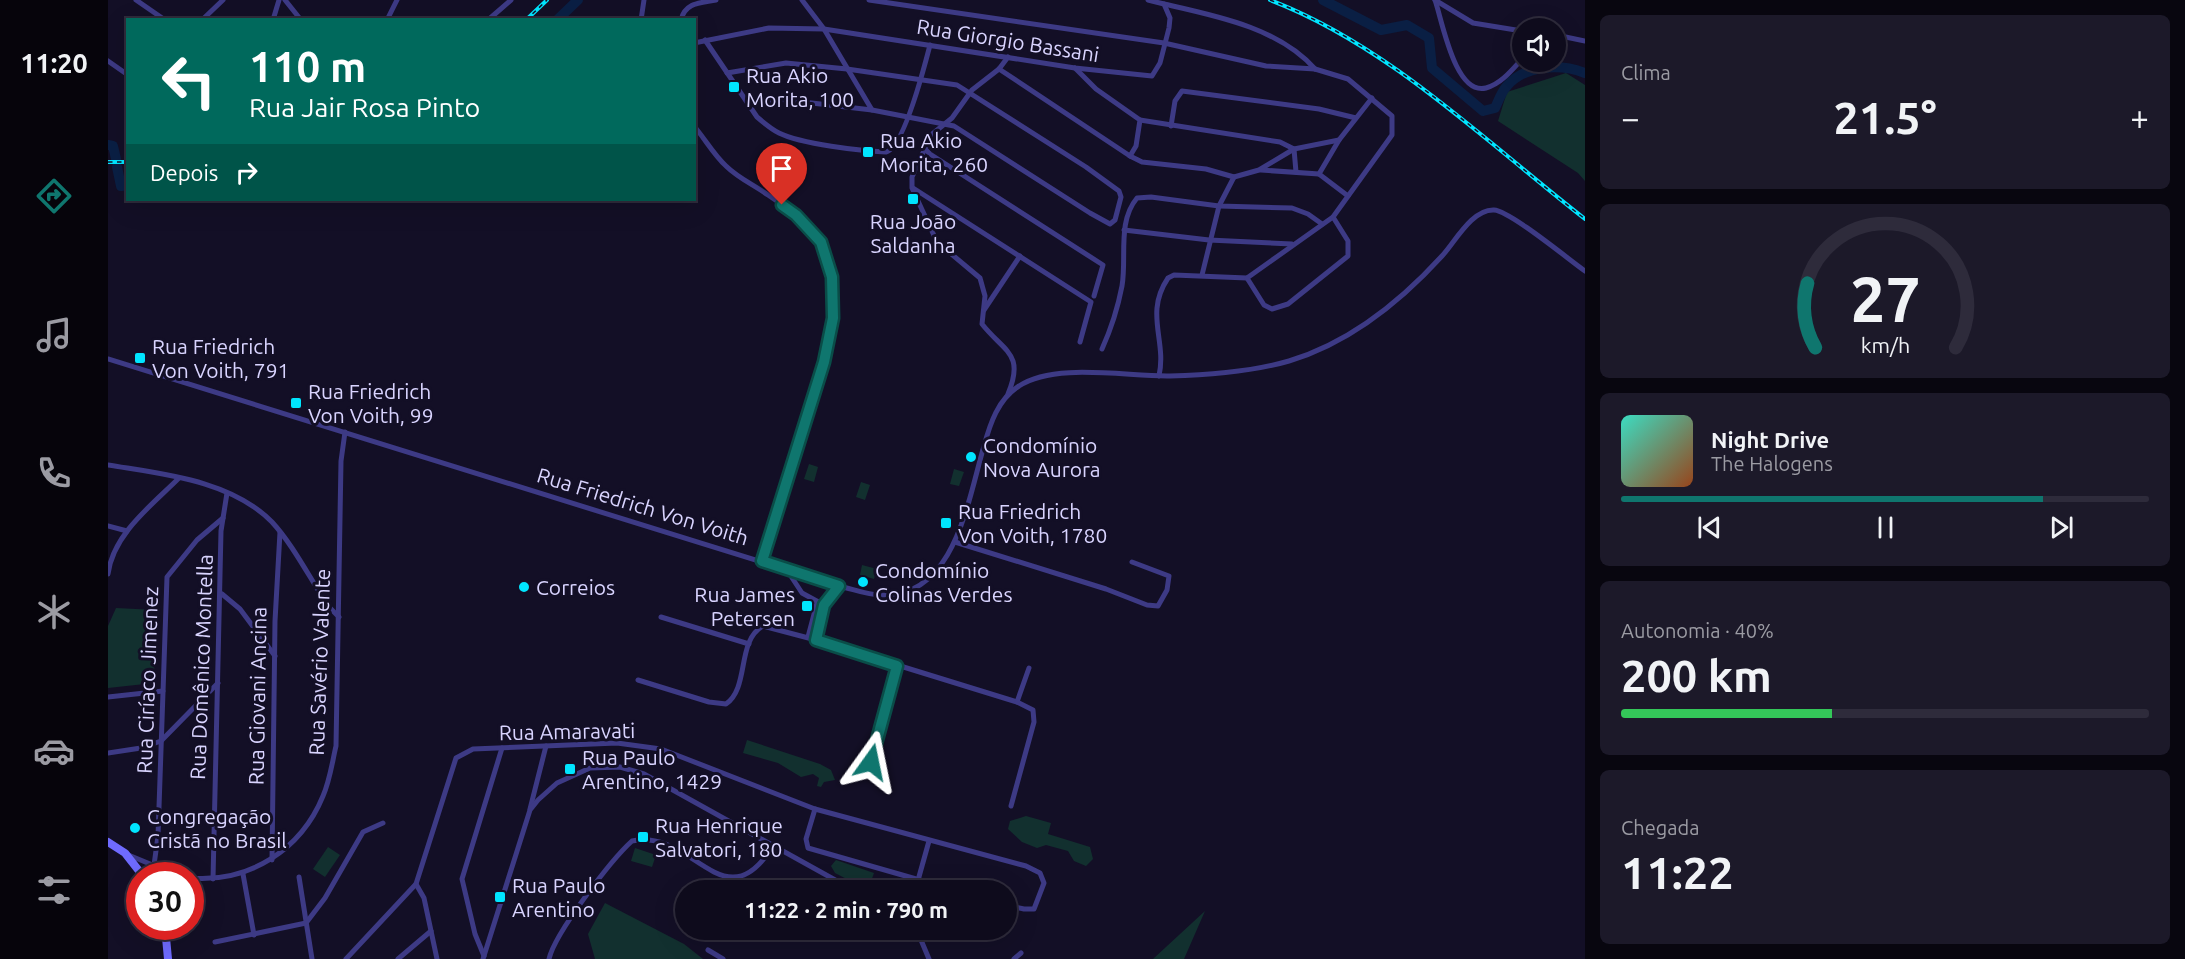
<!DOCTYPE html>
<html lang="pt">
<head>
<meta charset="utf-8">
<style>
	body { margin:0; font-family:Ubuntu,sans-serif; background:#1c1929; color:#f1f3f6; height:100vh; display:flex; flex-direction:column; font-size:22px; white-space:nowrap }
	* { box-sizing:border-box; margin:0 }
	p { font-size:20px; color:#9b9ba3 }
	.icon { flex:none; width:33px; height:33px; fill:none; stroke:currentColor; stroke-width:2; stroke-linecap:round; stroke-linejoin:round }
	.map { position:relative; flex:1; overflow:hidden }
	.drawer { display:flex; flex-direction:column; gap:15px; padding:15px; background:#08060f; width:600px }
	.drawer>* { flex:none }
	.banner { position:absolute; left:18px; top:18px; width:570px; height:183px; border-radius:0px; box-shadow:0 6px 24px #0002,0 0 0 2px #2e2b3b; background:#00695c; color:#fff; overflow:hidden }
	.controls { position:absolute; left:1404px; top:18px; display:grid; gap:12px }
	.controls a { display:grid; place-items:center; width:54px; height:54px; border-radius:50%; background:#0e0b1c; box-shadow:0 6px 24px #0002,0 0 0 2px #2e2b3b; font-size:30px }
	.speed { position:absolute; left:18px; top:862px; display:flex; gap:12px; font-size:30px; font-weight:700; text-align:center }
	.speed>* { display:grid; place-content:center; width:78px; height:78px; border-radius:50%; background:#0e0b1c; box-shadow:0 6px 24px #0002,0 0 0 2px #2e2b3b; line-height:1 }
	.speed .limit { border:9px solid #d22; background:#fff; color:#111 }
	.pin { position:absolute; display:grid; place-items:center; width:51px; height:51px; color:#fff; margin:-62px -26px; border-radius:50% 50% 50% 0; rotate:-45deg; box-shadow:0 0 6px #0007 }
	.pin .icon { rotate:45deg }
	.me { position:absolute; width:66px; margin:-33px; rotate:12deg; stroke-linejoin:round; filter:drop-shadow(0 0 4px #0008) }
	.turn { display:flex; align-items:center; gap:21px; height:126px; padding:0 24px; font-size:27px }
	.turn .icon { width:78px; height:78px; stroke-width:2.5 }
	.turn b { display:block; font-size:42px; line-height:51px }
	.then { display:flex; align-items:center; height:57px; padding:0 24px; background:#0003; gap:12px; font-size:22px }
	.big { font-size:45px; font-weight:700; line-height:1.1 }
	.drawer .widget { flex:1; display:flex; flex-direction:column; justify-content:center; gap:9px; min-width:0; padding:0 21px; border-radius:9px; background:#1c1929 }
	.drawer .dial { align-items:center; gap:0 }
	.dial svg { height:156px; overflow:visible; fill:none; stroke:#2e2b3b; stroke-width:7; stroke-linecap:round; text-anchor:middle }
	.dial text { fill:#f1f3f6; stroke:none }
	.song { display:flex; align-items:center; gap:18px }
	.cover { width:72px; height:72px; border-radius:9px; background:linear-gradient(135deg,hsl(170 70% 55%),hsl(20 70% 35%)) }
	.played { height:6px; border-radius:3px; background:linear-gradient(90deg,#0f766e 80%,#2e2b3b 80%) }
	.keys { display:flex; justify-content:space-around; direction:ltr }
	.heat { display:flex; justify-content:space-between; align-items:center; font-size:33px; direction:ltr }
	.charge { height:9px; border-radius:4px; background:linear-gradient(90deg,#34c759 40%,#2e2b3b 0) }
	.trip { position:absolute; left:567px; top:880px; width:342px; height:60px; border-radius:30px; background:#0e0b1c; box-shadow:0 6px 24px #0002,0 0 0 2px #2e2b3b; font-weight:700; line-height:60px; text-align:center }
	main { display:flex; flex:1; min-height:0 }
	.menu { display:flex; flex-direction:column; width:108px; justify-content:space-around; align-items:center; background:#06040b; color:#9b9ba3 }
	.menu .icon { width:42px; height:42px }
	.menu .active { color:#0f766e }
	.menu b { font-size:27px; color:#f1f3f6 }
	.map>svg:first-child { display:block }
	.green { fill:#12302f }
	.lines { fill:none; stroke-linecap:round; stroke-linejoin:round }
	.river { stroke:#0a1f44; stroke-width:10 }
	.minor { stroke:#3d3a85; stroke-width:5 }
	.secondary { stroke:#6f6bff; stroke-width:8 }
	.rail-casing { stroke:#00e5ff; stroke-width:4 }
	.rail { stroke:#130f26; stroke-width:1.5; stroke-dasharray:4.5; stroke-linecap:butt }
	.route-casing { stroke:#0a4d48; stroke-width:15 }
	.route { stroke:#0f766e; stroke-width:10 }
	.poi-dot { fill:#00e5ff; stroke:#130f26; stroke-width:2 }
	.labels { text-anchor:middle; dominant-baseline:central; stroke-width:6; stroke-linejoin:round; paint-order:stroke }
	.street-label { font-size:21px; fill:#d9d4ff; stroke:#130f26 }
	.poi-label { font-size:21px; fill:#d9d4ff; stroke:#130f26; text-anchor:start }
</style>
</head>
<body>
<main>
<nav class="menu">
<b>11:20</b>
<svg class="icon active" aria-label="directions" viewBox="0 0 24 24"><path d="M12 3l9 9-9 9-9-9zM9 14v-3h6M13 9l2 2-2 2"/></svg>
<svg class="icon" aria-label="music" viewBox="0 0 24 24"><path d="M9 18V5l10-2v13"/><circle cx="6" cy="18" r="3"/><circle cx="16" cy="16" r="3"/></svg>
<svg class="icon" aria-label="phone" viewBox="0 0 24 24"><path d="M5 4h4l2 5-3 2q2 4 5 5l2-3 5 2v4C11 20 4 13 5 4z"/></svg>
<svg class="icon" aria-label="climate" viewBox="0 0 24 24"><path d="M12 3v18M4 7l16 10M4 17L20 7"/></svg>
<svg class="icon" aria-label="car" viewBox="0 0 24 24"><path d="M5 17H2v-5l4-1 3-4h7l3 4 3 1v5h-3M9 17h6M6 11h13"/><circle cx="7" cy="17" r="2"/><circle cx="17" cy="17" r="2"/></svg>
<svg class="icon" aria-label="filters" viewBox="0 0 24 24"><path d="M4 7h16M4 17h16"/><circle cx="9" cy="7" r="2"/><circle cx="15" cy="17" r="2"/></svg>
</nav>
<div class="map">
<svg width="1477" height="959" viewBox="0 0 1477 959">
	<rect width="100%" height="100%" fill="#130f26"/>
	<g class="green">
		<path d="M1458 73 1477 85V181L1470 173 1390 121 1399 92Z"/>
		<path d="M701 464 710 467 706 482 696 479Z"/>
		<path d="M846 469 856 472 851 486 842 484Z"/>
		<path d="M753 482 762 485 757 500 748 497Z"/>
		<path d="M754 565 769 569 766 579 752 575Z"/>
		<path d="M8 608 48 610 46 683 0 688V626Z"/>
		<path d="M639 740 712 764 723 770 727 780 716 782 713 787 709 786 711 778 705 774 693 777 670 763 635 753Z"/>
		<path d="M918 816 943 823 940 834 982 847 985 859 978 866 966 861 960 851 938 845 929 848 914 842 900 829 902 821Z"/>
		<path d="M220 847 232 855 217 877 205 869Z"/>
		<path d="M527 848 548 855 544 867 523 861Z"/>
		<path d="M728 860 766 873 760 890 727 873 723 866Z"/>
		<path d="M497 903 576 944 595 959H487L480 934Z"/>
		<path d="M1097 911 1076 959H1045Z"/>
	</g>
	<g class="lines">
		<g class="river">
			<path d="M1215 0 1273 30 1299 25 1321 38 1324 68 1375 111 1387 108C1390 102 1393 93 1398 87 1416 65 1452 63 1477 73"/>
			<path d="M449 20 470 0"/>
			<path d="M0 145 5 146 8 159"/>
			<path d="M9 167 13 186 20 185"/>
		</g>
		<g class="minor">
			<path d="M28 0 57 20"/>
			<path d="M177 0 193 20"/>
			<path d="M694 0 716 29 764 110"/>
			<path d="M761 0 1056 43 1158 66 1207 69 1240 79 1284 116V135L1225 217 1139 278 1066 275 1060 278C1036 314 1059 340 1051 376"/>
			<path d="M1327 0C1334 20 1347 96 1378 88 1393 84 1404 70 1414 59"/>
			<path d="M1327 0 1365 23 1414 31"/>
			<path d="M1056 4C1109 16 1171 28 1207 69"/>
			<path d="M94 20 115 0"/>
			<path d="M165 20 171 0"/>
			<path d="M279 20 289 0"/>
			<path d="M380 20 403 0"/>
			<path d="M533 20 536 0"/>
			<path d="M573 20C577 2 593 3 608 0"/>
			<path d="M1448 35 1477 41"/>
			<path d="M597 40 649 117C656 123 663 129 671 133 693 144 753 151 778 152 796 148 817 64 822 45"/>
			<path d="M586 43 661 28 716 29 967 68 1044 76 1052 63 1061 28 1062 18 1056 4 1040 0"/>
			<path d="M900 57 891 69 864 90 844 118 823 135 804 177V188L829 242 872 278 877 296 874 324C896 352 917 353 900 394"/>
			<path d="M0 61 20 75"/>
			<path d="M891 69 1022 156 1028 146 1032 120 988 89 967 68"/>
			<path d="M619 73 678 63 739 69 849 85 978 167 1011 191 1013 197 1007 220 1002 224 982 213 846 126 764 110 678 100 668 99 642 106"/>
			<path d="M1032 120 1172 142 1186 149 1188 172"/>
			<path d="M586 126C597 139 606 155 618 166 630 178 646 185 660 195 720 234 733 269 722 340L654 560"/>
			<path d="M1063 126 1067 101 1074 91 1211 109 1248 118"/>
			<path d="M815 147 822 154 995 265 986 296"/>
			<path d="M1022 156 1034 162 1098 169 1126 177"/>
			<path d="M1153 170 1211 174 1240 196"/>
			<path d="M1211 174 1231 140 1264 98"/>
			<path d="M805 188 983 302 972 342"/>
			<path d="M1016 230 1101 240 1184 244"/>
			<path d="M1094 275 1111 206 1126 177 1151 170 1186 149 1231 140"/>
			<path d="M1139 278 1156 305 1164 309 1180 304 1240 256V241L1225 217"/>
			<path d="M876 310 912 256"/>
			<path d="M994 349C1003 329 1010 307 1014 286 1019 257 1009 222 1029 198L1043 197 1111 206 1184 208 1200 214 1214 224"/>
			<path d="M0 359 731 586C745 589 759 595 773 595 847 599 860 499 876 446 882 424 890 399 911 386 947 362 1020 377 1062 376 1102 375 1143 372 1181 361 1241 343 1293 301 1334 256 1347 242 1364 209 1386 210 1402 211 1460 259 1477 271"/>
			<path d="M0 465C54 474 123 480 164 522 186 546 202 579 221 607L231 617"/>
			<path d="M0 526 19 531"/>
			<path d="M847 542 998 589 1039 605 1050 606 1059 590 1061 576 1024 562"/>
			<path d="M677 567 694 593 716 605"/>
			<path d="M0 574C5 534 44 505 71 478"/>
			<path d="M114 594 132 609 167 656"/>
			<path d="M553 617 641 644"/>
			<path d="M700 637 709 603"/>
			<path d="M708 640 716 605 731 586"/>
			<path d="M530 680 601 702 618 704C642 687 628 641 655 626L708 640 909 702 925 710 926 722 903 806"/>
			<path d="M0 697 55 691"/>
			<path d="M909 702 921 668"/>
			<path d="M0 753 33 748 53 741 110 683"/>
			<path d="M765 765 764 753 789 666"/>
			<path d="M422 809 438 746"/>
			<path d="M707 809 698 839 700 848 850 891"/>
			<path d="M18 854 71 876"/>
			<path d="M164 860 167 621 172 532"/>
			<path d="M46 865 50 836 59 577 89 540 115 518"/>
			<path d="M135 874 146 935"/>
			<path d="M191 877 204 959"/>
			<path d="M82 878C141 883 193 850 215 796 222 780 224 763 228 746L233 461 237 432"/>
			<path d="M105 879 113 531 119 493"/>
			<path d="M308 884 316 898 329 959"/>
			<path d="M807 891 821 841"/>
			<path d="M805 930 813 940 821 959"/>
			<path d="M107 942 198 923 217 898 255 832 275 823"/>
			<path d="M600 950 615 959"/>
			<path d="M376 956 367 934 354 879 394 748"/>
			<path d="M238 959 308 884 348 758 365 749 509 743 553 749 707 809 918 866 932 873 936 883 926 909H916L898 905"/>
			<path d="M290 959 323 931"/>
			<path d="M375 959 422 810 430 800 449 783 482 768 512 767 536 774 747 891"/>
			<path d="M441 959C447 933 503 860 524 841 584 827 616 925 665 846"/>
			<path d="M906 959 913 953"/>
		</g>
		<g class="secondary">
			<path d="M0 842 17 853 35 876"/>
			<path d="M57 927 60 959"/>
		</g>
		<defs>
			<g id="rail">
				<path d="M1162 0C1280 45 1378 142 1477 219"/>
				<path d="M418 20 439 0"/>
				<path d="M0 162H20"/>
			</g>
		</defs>
		<use href="#rail" class="rail-casing"/>
		<use href="#rail" class="rail"/>
	</g>
	<g class="lines">
		<defs>
			<path id="route" d="M674 205 688 215 713 242 724 277 725 318 716 362 654 561 731 586 716 605 708 640 789 666 763 762"/>
		</defs>
		<use href="#route" class="route-casing"/>
		<use href="#route" class="route"/>
	</g>
	<g class="poi-dot">
		<rect x="620" y="81" width="12" height="12" rx="3"/>
		<rect x="754" y="146" width="12" height="12" rx="3"/>
		<rect x="799" y="193" width="12" height="12" rx="3"/>
		<rect x="26" y="352" width="12" height="12" rx="3"/>
		<rect x="182" y="397" width="12" height="12" rx="3"/>
		<circle cx="863" cy="457" r="6"/>
		<rect x="832" y="517" width="12" height="12" rx="3"/>
		<circle cx="755" cy="582" r="6"/>
		<circle cx="416" cy="587" r="6"/>
		<rect x="693" y="600" width="12" height="12" rx="3"/>
		<rect x="456" y="763" width="12" height="12" rx="3"/>
		<circle cx="27" cy="828" r="6"/>
		<rect x="529" y="831" width="12" height="12" rx="3"/>
		<rect x="386" y="891" width="12" height="12" rx="3"/>
	</g>
	<g class="labels">
		<g class="street-label">
			<text transform="translate(900 40) rotate(9)">Rua Giorgio Bassani</text>
			<text transform="translate(535 506) rotate(17)">Rua Friedrich Von Voith</text>
			<text transform="translate(211 662) rotate(-88)">Rua Savério Valente</text>
			<text transform="translate(93 667) rotate(-88)">Rua Domênico Montella</text>
			<text transform="translate(39 680) rotate(-88)">Rua Ciríaco Jimenez</text>
			<text transform="translate(149 696) rotate(-89)">Rua Giovani Ancina</text>
			<text transform="translate(459 731) rotate(-1)">Rua Amaravati</text>
		</g>
		<g class="poi-label">
			<text x="638" y="75">Rua Akio<tspan x="638" dy="24">Morita, 100</tspan></text>
			<text x="772" y="140">Rua Akio<tspan x="772" dy="24">Morita, 260</tspan></text>
			<text x="805" y="221" text-anchor="middle">Rua João<tspan x="805" dy="24">Saldanha</tspan></text>
			<text x="44" y="346">Rua Friedrich<tspan x="44" dy="24">Von Voith, 791</tspan></text>
			<text x="200" y="391">Rua Friedrich<tspan x="200" dy="24">Von Voith, 99</tspan></text>
			<text x="875" y="445">Condomínio<tspan x="875" dy="24">Nova Aurora</tspan></text>
			<text x="850" y="511">Rua Friedrich<tspan x="850" dy="24">Von Voith, 1780</tspan></text>
			<text x="767" y="570">Condomínio<tspan x="767" dy="24">Colinas Verdes</tspan></text>
			<text x="428" y="587">Correios</text>
			<text x="687" y="594" text-anchor="end">Rua James<tspan x="687" dy="24">Petersen</tspan></text>
			<text x="474" y="757">Rua Paulo<tspan x="474" dy="24">Arentino, 1429</tspan></text>
			<text x="39" y="816">Congregação<tspan x="39" dy="24">Cristã no Brasil</tspan></text>
			<text x="547" y="825">Rua Henrique<tspan x="547" dy="24">Salvatori, 180</tspan></text>
			<text x="404" y="885">Rua Paulo<tspan x="404" dy="24">Arentino</tspan></text>
		</g>
	</g>
</svg>
<div class="controls">
<a><svg class="icon" aria-label="sound" viewBox="0 0 24 24"><path d="M4 9h4l5-4v14l-5-4H4zM17 9q2 3 0 6"/></svg></a>
</div>
<div class="speed"><div class="limit">30</div></div>
<div class="pin" style="left:674px;top:205px;background:#d93025"><svg class="icon" aria-label="arrive" viewBox="0 0 24 24"><path d="M6 21V4h12l-3 4 3 4H6"/></svg></div>
<svg class="me" style="left:763px;top:762px" viewBox="-20 -20 40 40"><path d="M0-17L14 15 0 8-14 15z" fill="#0f766e" stroke="#fff" stroke-width="4"/></svg>
<div class="trip">11:22 · 2 min · 790 m</div>
<div class="banner">
<div class="turn"><svg class="icon" aria-label="left" viewBox="0 0 24 24"><path d="M17 20v-9H6M10 6l-5 5 5 5"/></svg><div><b>110 m</b>Rua Jair Rosa Pinto</div></div>
<div class="then">Depois<svg class="icon" aria-label="right" viewBox="0 0 24 24"><path d="M7 20v-9h11M14 6l5 5-5 5"/></svg></div>
</div>
</div>
<section class="drawer">
<div class="widget"><p>Clima</p>
<div class="heat"><a>−</a><b class="big">21.5°</b><a>+</a></div>
</div>
<div class="widget dial"><svg viewBox="0 0 100 80">
<path d="M14 69A42 42 0 1 1 86 69"/>
<path d="M14 69A42 42 0 0 1 10 36" stroke="#0f766e"/>
<text x="50" y="56" font-size="32" font-weight="700">27</text>
<text x="50" y="72" font-size="11">km/h</text>
</svg></div>
<div class="widget">
<div class="song"><i class="cover"></i><div><b>Night Drive</b><p>The Halogens</p></div></div>
<div class="played"></div>
<div class="keys"><svg class="icon" aria-label="previous" viewBox="0 0 24 24"><path d="M18 5L8 12l10 7zM5 5v14"/></svg><svg class="icon" aria-label="pause" viewBox="0 0 24 24"><path d="M8 5v14M16 5v14"/></svg><svg class="icon" aria-label="next" viewBox="0 0 24 24"><path d="M6 5l10 7-10 7zM19 5v14"/></svg></div>
</div>
<div class="widget"><p>Autonomia · 40%</p><b class="big">200 km</b><div class="charge"></div></div>
<div class="widget"><p>Chegada</p><b class="big">11:22</b></div>
</section>
</main>
</body>
</html>
